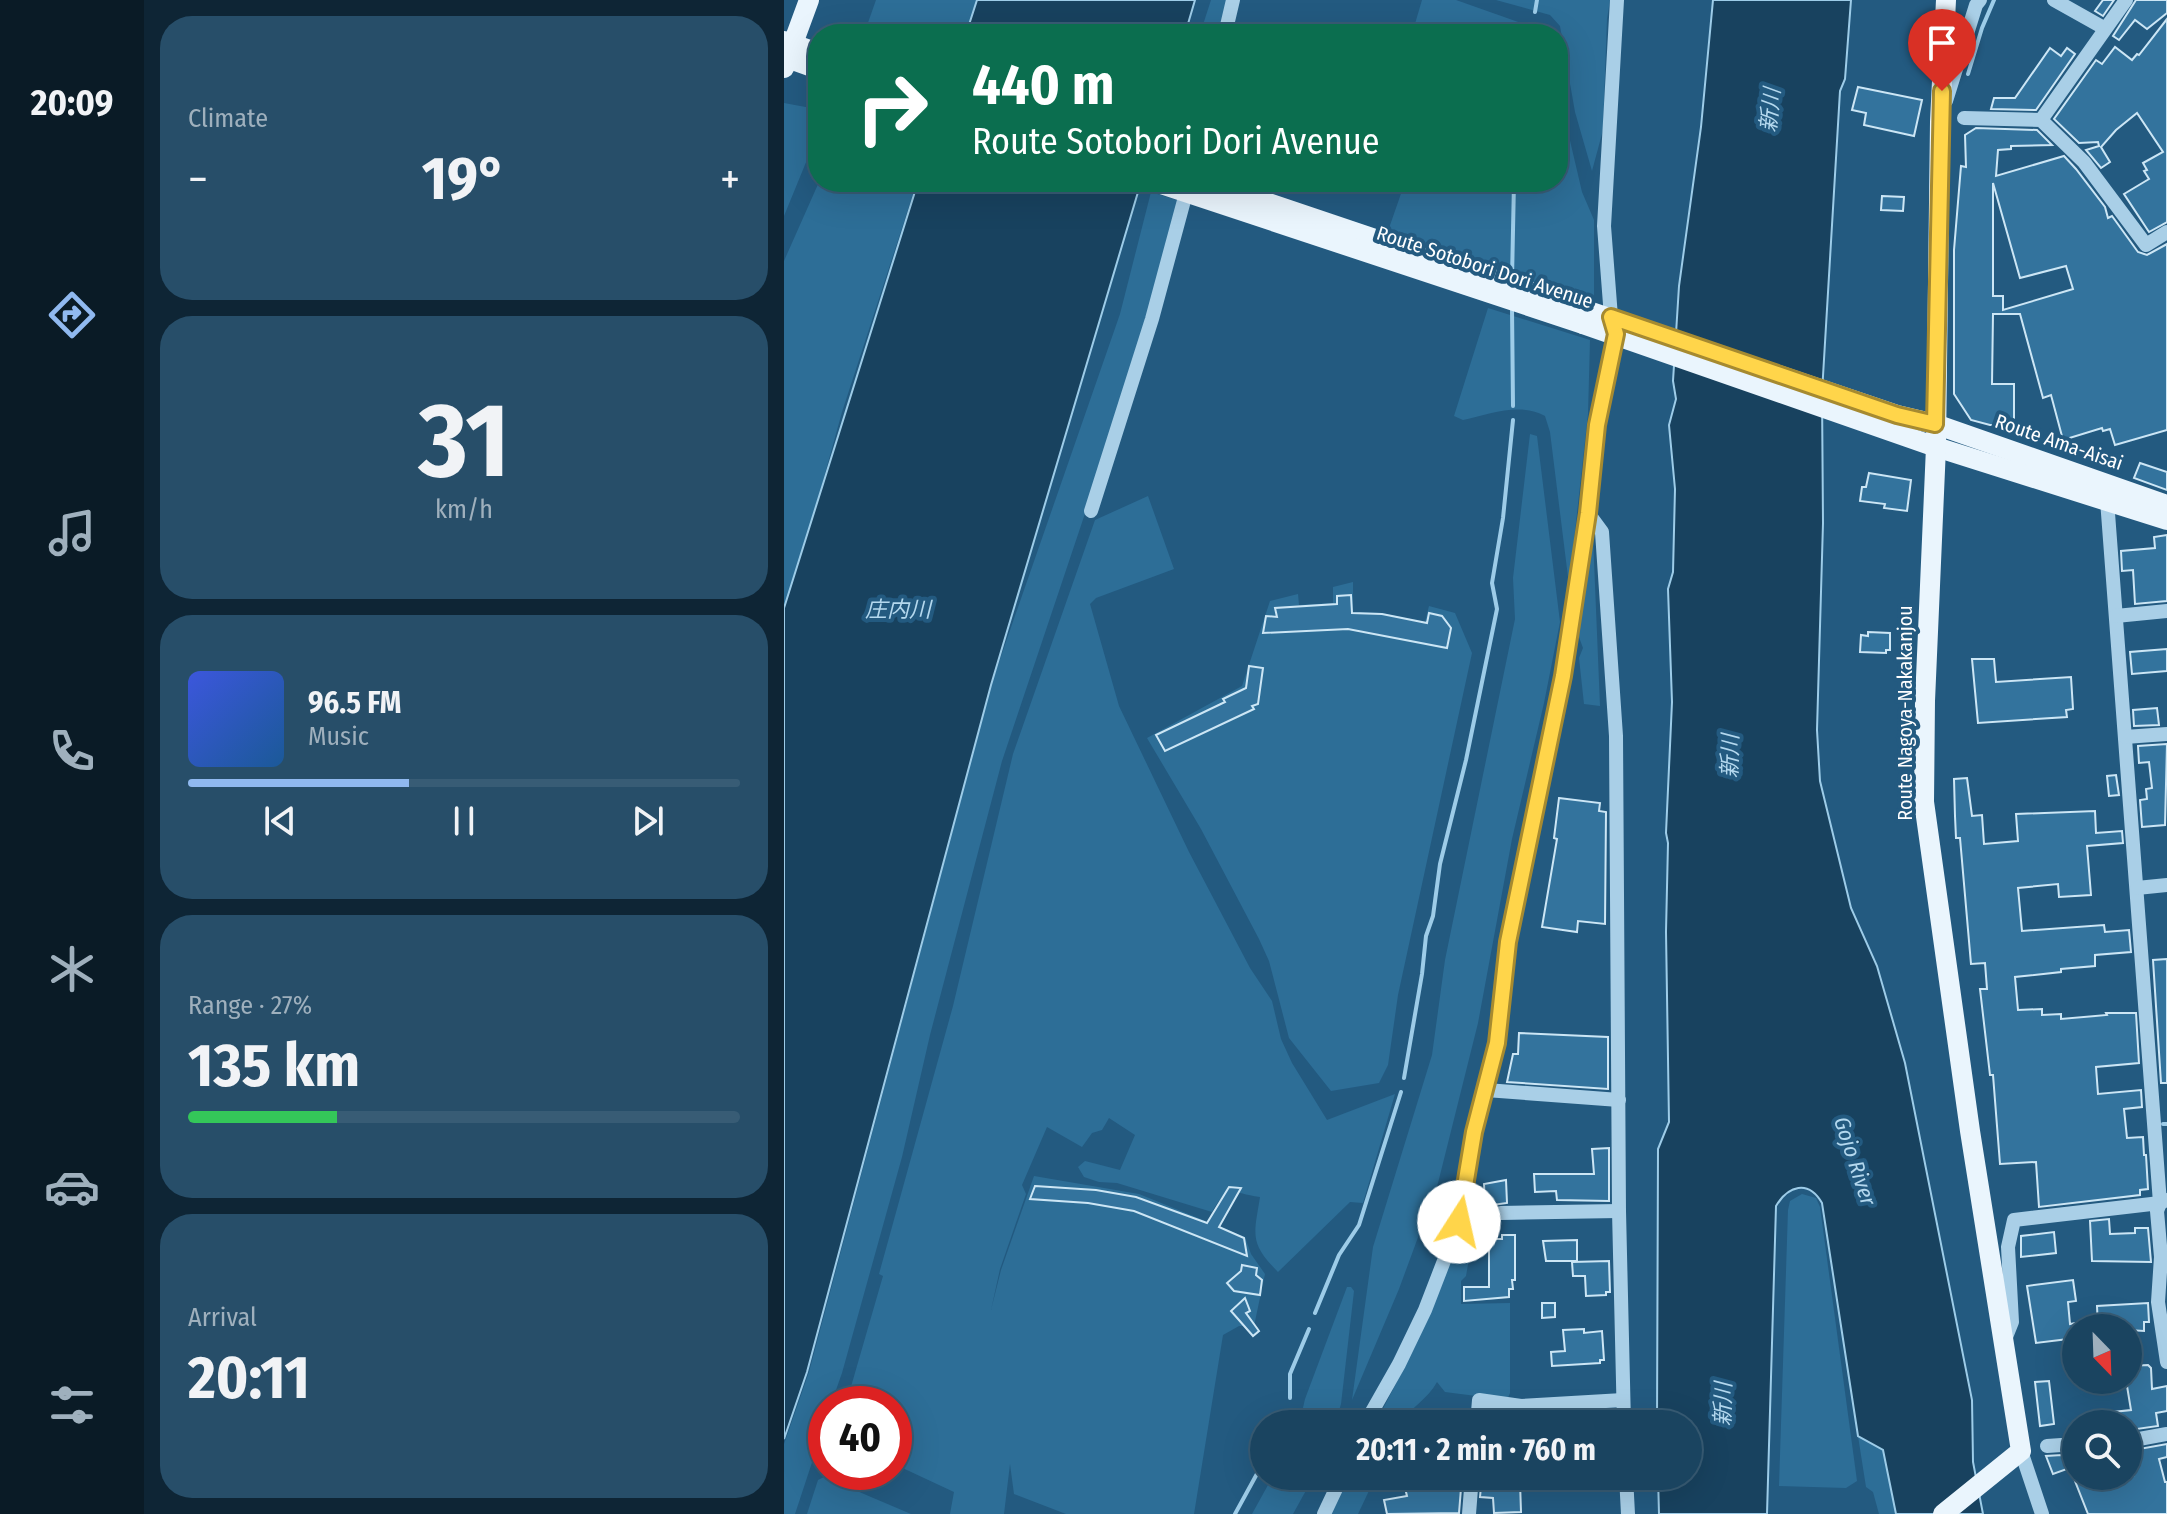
<!DOCTYPE html>
<html lang="en">
<head>
<meta charset="utf-8">
<style>
	body { margin:0; font-family:"Fira Sans Condensed","Noto Sans JP",sans-serif; background:#274e69; color:#f1f3f6; height:100vh; display:flex; flex-direction:column; font-size:30px; white-space:nowrap }
	* { box-sizing:border-box; margin:0 }
	p { font-size:26px; color:#9fb0bd }
	.icon { flex:none; width:44px; height:44px; fill:none; stroke:currentColor; stroke-width:2; stroke-linecap:round; stroke-linejoin:round }
	.map { position:relative; flex:1; overflow:hidden }
	.details { display:flex; flex-direction:column; gap:16px; padding:16px; background:#0e2535; width:640px }
	.details>* { flex:none }
	.hud { position:absolute; left:24px; top:24px; width:760px; height:168px; border-radius:32px; box-shadow:0 8px 32px #0002,0 0 0 2px #385c75; background:#0b6e4f; color:#fff; overflow:hidden }
	.needle { width:52px; rotate:157deg }
	.buttons { position:absolute; left:1278px; top:1314px; display:grid; gap:16px }
	.buttons a { display:grid; place-items:center; width:80px; height:80px; border-radius:50%; background:#1a4460; box-shadow:0 8px 32px #0002,0 0 0 2px #385c75; font-size:40px }
	.speed { position:absolute; left:24px; top:1386px; display:flex; gap:16px; font-size:40px; font-weight:700; text-align:center }
	.speed>* { display:grid; place-content:center; width:104px; height:104px; border-radius:50%; background:#1a4460; box-shadow:0 8px 32px #0002,0 0 0 2px #385c75; line-height:1 }
	.speed .limit { border:12px solid #d22; background:#fff; color:#111 }
	.pin { position:absolute; display:grid; place-items:center; width:68px; height:68px; color:#fff; margin:-82px -34px; border-radius:50% 50% 50% 0; rotate:-45deg; box-shadow:0 0 8px #0007 }
	.pin .icon { rotate:45deg }
	.me { position:absolute; width:88px; margin:-44px; rotate:10deg; stroke-linejoin:round; filter:drop-shadow(0 0 6px #0008) }
	.turn { display:flex; align-items:center; gap:28px; height:168px; padding:0 32px; font-size:36px }
	.turn .icon { width:104px; height:104px; stroke-width:2.5 }
	.turn b { display:block; font-size:56px; line-height:68px }
	.big { font-size:60px; font-weight:700; line-height:1.1 }
	.details .tile { flex:1; display:flex; flex-direction:column; justify-content:center; gap:12px; min-width:0; padding:0 28px; border-radius:32px; background:#274e69 }
	.details .dial { align-items:center; gap:0 }
	.dial b { font-size:104px; line-height:1 }
	.song { display:flex; align-items:center; gap:24px }
	.cover { width:96px; height:96px; border-radius:12px; background:linear-gradient(135deg,hsl(230 70% 55%),hsl(210 70% 35%)) }
	.played { height:8px; border-radius:4px; background:linear-gradient(90deg,#90b9f0 40%,#385c75 40%) }
	.keys { display:flex; justify-content:space-around; direction:ltr }
	.heat { display:flex; justify-content:space-between; align-items:center; font-size:44px; direction:ltr }
	.charge { height:12px; border-radius:6px; background:linear-gradient(90deg,#34c759 27%,#385c75 0) }
	.trip { position:absolute; left:466px; top:1410px; width:452px; height:80px; border-radius:40px; background:#1a4460; box-shadow:0 8px 32px #0002,0 0 0 2px #385c75; font-weight:700; line-height:80px; text-align:center }
	main { display:flex; flex:1; min-height:0 }
	.tabs { display:flex; flex-direction:column; width:144px; justify-content:space-around; align-items:center; background:#0a1b26; color:#9fb0bd }
	.tabs .icon { width:56px; height:56px }
	.tabs .active { color:#90b9f0 }
	.tabs b { font-size:36px; color:#f1f3f6 }
	.map>svg:first-child { display:block }
	.green { fill:#2d6e97 }
	.water { fill:#18425f; stroke:#9dcce8; stroke-width:2 }
	.lines { fill:none; stroke-linecap:round; stroke-linejoin:round }
	.stream { stroke:#9dcce8; stroke-width:4 }
	.building { fill:#33739d; stroke:#cce6f5; stroke-width:2; fill-rule:evenodd }
	.minor { stroke:#a9cfe7; stroke-width:14 }
	.major { stroke:#eaf5fd; stroke-width:20 }
	.major-bridge { stroke:#eaf5fd; stroke-width:20 }
	.route-casing { stroke:#a68a30; stroke-width:20 }
	.route { stroke:#ffd54a; stroke-width:14 }
	.labels { text-anchor:middle; dominant-baseline:central; stroke-width:8; stroke-linejoin:round; paint-order:stroke }
	.street-label { font-size:20px; fill:#fff; stroke:#235a80 }
	.water-label { font-size:22px; font-style:italic; fill:#b4d8ee; stroke:#235a80 }
</style>
</head>
<body>
<main>
<nav class="tabs">
<b>20:09</b>
<svg class="icon active" aria-label="directions" viewBox="0 0 24 24"><path d="M12 3l9 9-9 9-9-9zM9 14v-3h6M13 9l2 2-2 2"/></svg>
<svg class="icon" aria-label="music" viewBox="0 0 24 24"><path d="M9 18V5l10-2v13"/><circle cx="6" cy="18" r="3"/><circle cx="16" cy="16" r="3"/></svg>
<svg class="icon" aria-label="phone" viewBox="0 0 24 24"><path d="M5 4h4l2 5-3 2q2 4 5 5l2-3 5 2v4C11 20 4 13 5 4z"/></svg>
<svg class="icon" aria-label="climate" viewBox="0 0 24 24"><path d="M12 3v18M4 7l16 10M4 17L20 7"/></svg>
<svg class="icon" aria-label="car" viewBox="0 0 24 24"><path d="M5 17H2v-5l4-1 3-4h7l3 4 3 1v5h-3M9 17h6M6 11h13"/><circle cx="7" cy="17" r="2"/><circle cx="17" cy="17" r="2"/></svg>
<svg class="icon" aria-label="filters" viewBox="0 0 24 24"><path d="M4 7h16M4 17h16"/><circle cx="9" cy="7" r="2"/><circle cx="15" cy="17" r="2"/></svg>
</nav>
<section class="details">
<div class="tile"><p>Climate</p>
<div class="heat"><a>−</a><b class="big">19°</b><a>+</a></div>
</div>
<div class="tile dial"><b>31</b><p>km/h</p></div>
<div class="tile">
<div class="song"><i class="cover"></i><div><b>96.5 FM</b><p>Music</p></div></div>
<div class="played"></div>
<div class="keys"><svg class="icon" aria-label="previous" viewBox="0 0 24 24"><path d="M18 5L8 12l10 7zM5 5v14"/></svg><svg class="icon" aria-label="pause" viewBox="0 0 24 24"><path d="M8 5v14M16 5v14"/></svg><svg class="icon" aria-label="next" viewBox="0 0 24 24"><path d="M6 5l10 7-10 7zM19 5v14"/></svg></div>
</div>
<div class="tile"><p>Range · 27%</p><b class="big">135 km</b><div class="charge"></div></div>
<div class="tile"><p>Arrival</p><b class="big">20:11</b></div>
</section>
<div class="map">
<svg width="1383" height="1514" viewBox="0 0 1383 1514">
	<rect width="100%" height="100%" fill="#235a80"/>
	<g class="green">
		<path d="M92 0H193L182 34H80Z"/>
		<path d="M427 0H443L435 34H416Z"/>
		<path d="M638 0H672L743 25 757 34H628Z"/>
		<path d="M712 0H826L823 19 819 130 808 171 791 112 776 26 766 15Z"/>
		<path d="M774 89 798 192 810 220V296L805 297 766 288 603 234 621 182H774Z"/>
		<path d="M34 90V133L0 216V103L27 108Z"/>
		<path d="M35 182H133L58 412 0 622V261Z"/>
		<path d="M367 192 396 201 327 436 218 761 146 1035 118 1157 58 1373 47 1404H42V1420L11 1514H0V1444L25 1372 207 685 336 314Z"/>
		<path d="M704 308 806 340 804 414 785 585 766 432 761 416C736 402 706 414 679 420L670 416Z"/>
		<path d="M746 434 753 436 776 622 760 703 728 839 694 1023 654 1183 615 1289 568 1400 589 1247 648 1055 661 960 731 619 729 578Z"/>
		<path d="M364 496 390 569 312 598 306 604 335 706 405 852 466 968 488 1001 497 1039 508 1063 543 1120 611 1094 579 1203 566 1202 494 1272C465 1243 470 1235 476 1197 446 1194 447 1180 428 1212L333 1183 315 1182 300 1177 294 1167 301 1161 336 1170 351 1135 325 1118 318 1130 308 1133 298 1147 263 1127 238 1185 242 1194 216 1269 207 1310 217 1270 250 1176 355 1194 461 1237 467 1254 481 1274 470 1326H455L439 1335 410 1514H282L230 1494 226 1464 220 1514H166L170 1492 110 1464V1404H62L99 1276 95 1274 169 1006 229 754 311 520Z"/>
		<path d="M809 537 816 706 800 704 795 658 799 648 792 629Z"/>
		<path d="M569 582V612L598 613 641 622 645 606 671 613 688 653 614 995 604 1065 595 1083 547 1091 505 1038 485 961 475 939 417 829 363 738 458 686 486 601 514 594 515 605 549 603V587Z"/>
		<path d="M1018 1194 1032 1198 1036 1207 1073 1481 1062 1488 995 1486 1004 1210 1006 1201Z"/>
		<path d="M705 1223 706 1227 687 1247 682 1276 677 1281V1304L726 1303V1393L723 1400 661 1392 653 1382C644 1399 626 1408 615 1424H591L617 1374 676 1236Z"/>
		<path d="M563 1287H567L570 1291 557 1404 551 1424H520L516 1421 521 1399Z"/>
		<path d="M1074 1436 1099 1450 1112 1514H1095L1089 1492 1082 1487Z"/>
		<path d="M489 1476H530L509 1514H468Z"/>
		<path d="M565 1476 591 1478 574 1514H547Z"/>
		<path d="M40 1477 127 1514H23L34 1480Z"/>
	</g>
	<g class="water">
		<path d="M193 0H411L401 34H182Z"/>
		<path d="M929 0H1067L1061 79 1056 91 1038 393 1039 523 1033 730 1036 781 1067 908 1093 966 1121 1063 1188 1400 1189 1462 1199 1514H1112L1099 1450 1074 1436 1038 1203C1024 1179 1004 1186 992 1206L983 1514H875L874 1476H904V1424H873L874 1149 885 1122 882 932 884 843 882 833 888 702 884 589 889 572 891 489 885 425 892 399 889 381 895 286 917 127Z"/>
		<path d="M134 182H357L207 685 23 1372 0 1439V608Z"/>
	</g>
	<g class="lines">
		<g class="stream">
			<path d="M751 12 753 0"/>
			<path d="M1184 74 1198 28 1210 0"/>
			<path d="M728 279 730 182"/>
			<path d="M728 308 729 406"/>
			<path d="M620 1078 638 974 642 936 649 916 656 864 682 760 713 609 708 583 719 518 729 420"/>
			<path d="M1379 1124H1383"/>
			<path d="M531 1313 555 1255 575 1225 617 1092"/>
			<path d="M506 1398V1374L525 1329"/>
			<path d="M451 1514 480 1461"/>
		</g>
	</g>
	<g class="building">
		<path d="M1319 0H1330L1319 16 1311 11Z"/>
		<path d="M1352 0H1383V13L1363 29 1351 20 1335 40 1329 36Z"/>
		<path d="M1383 19V222L1365 232 1340 194 1365 179 1360 171 1363 170 1359 163 1379 152 1353 113 1332 130 1317 147 1326 162 1317 168 1302 150 1315 146 1314 142 1295 143 1270 119 1312 60 1318 64 1331 47 1348 60 1353 54 1355 55Z"/>
		<path d="M1266 48 1277 56 1283 48 1291 54 1252 110 1207 109 1210 98H1231Z"/>
		<path d="M1074 87 1138 100 1130 136 1080 125 1082 113 1068 110Z"/>
		<path d="M1192 128 1253 130 1268 145 1227 146V149L1214 150 1212 176 1280 156 1292 169 1321 207 1324 218 1328 216 1354 252 1363 255 1383 244V430L1331 445 1326 429 1319 431 1318 428 1279 440 1267 395 1259 398 1236 314H1209L1208 384H1230V425H1206L1187 420 1170 394V250L1177 166 1182 167 1181 135ZM1209 183 1236 278 1282 266 1289 289 1219 310V296H1209Z"/>
		<path d="M1098 196 1120 197 1119 211 1097 210Z"/>
		<path d="M1356 463 1383 472V490L1350 478Z"/>
		<path d="M1085 473 1127 480 1123 511 1100 508 1101 504 1076 501 1078 487H1082Z"/>
		<path d="M1383 535V601L1351 604 1349 570 1338 571 1337 551 1371 548 1370 537Z"/>
		<path d="M567 595 568 613 598 614 643 623 645 613 658 616 667 628 663 648 564 629 479 633 482 616 493 617 491 608 553 604V596Z"/>
		<path d="M1084 632 1106 633V650H1102V653L1076 652 1077 635 1084 636Z"/>
		<path d="M1383 649V671L1348 674 1346 652Z"/>
		<path d="M1188 659H1210L1212 682 1287 677 1289 709 1282 710 1283 717 1194 723Z"/>
		<path d="M465 666 479 668 474 704 468 706 470 709 381 751 372 735 441 702 439 699 462 688Z"/>
		<path d="M1373 708 1375 725 1350 726 1349 710Z"/>
		<path d="M1383 744 1381 825 1358 827 1356 800 1363 799 1362 789 1368 788 1365 762 1355 763 1354 746Z"/>
		<path d="M1332 775 1335 795 1325 796 1323 776Z"/>
		<path d="M1183 778 1188 816 1198 815 1200 844 1234 841 1232 814 1311 811 1312 833 1338 831 1339 843 1303 846 1307 895 1275 897 1274 884 1234 888 1238 931 1320 925 1321 932 1345 930 1347 952 1311 955V966L1277 969V972L1231 977 1234 1010 1258 1009V1015L1277 1014V1019L1323 1015 1322 1013H1352L1355 1063 1312 1067 1314 1094 1357 1090 1358 1107 1340 1109 1343 1138 1359 1137 1360 1155H1362L1364 1189 1356 1190V1195L1255 1207 1252 1162 1216 1164 1209 1075H1206L1196 989H1203L1201 963 1187 964 1176 838H1172L1171 816 1170 779Z"/>
		<path d="M775 798 816 803 815 811 822 812 821 924 794 921 793 932 758 927 773 839 770 838Z"/>
		<path d="M1383 959V1083H1377L1369 960Z"/>
		<path d="M735 1033 824 1037V1089L723 1082 729 1054H734Z"/>
		<path d="M825 1148V1201L773 1200 772 1191 751 1192 750 1174H810L808 1149Z"/>
		<path d="M722 1180 723 1203 701 1206 700 1184Z"/>
		<path d="M251 1186 312 1190 352 1197 423 1223 445 1187 457 1188 435 1227 460 1238 463 1256 350 1211 304 1203 246 1199Z"/>
		<path d="M1325 1219 1326 1234 1351 1233V1228H1364L1367 1262 1308 1261 1306 1221Z"/>
		<path d="M1270 1232 1272 1253 1237 1257V1236Z"/>
		<path d="M718 1235H731V1280H728L729 1289H725V1297L680 1301V1287H705V1243H709V1239H718Z"/>
		<path d="M793 1240V1261H762L759 1241Z"/>
		<path d="M825 1261 826 1292H822V1295L802 1296 801 1276H789L788 1262Z"/>
		<path d="M458 1265 473 1268 472 1275 478 1280 476 1295 450 1291 443 1283 457 1271Z"/>
		<path d="M1289 1280 1292 1301 1284 1302 1286 1324 1292 1323V1338L1252 1343 1243 1286Z"/>
		<path d="M461 1298 466 1311 462 1313 475 1331 469 1336 447 1311Z"/>
		<path d="M758 1303H771V1317L758 1318Z"/>
		<path d="M1364 1303 1365 1322H1360V1331L1314 1328 1313 1306Z"/>
		<path d="M800 1329V1333L818 1331 820 1360H816V1363L768 1366 767 1352 781 1351 779 1330Z"/>
		<path d="M1364 1365 1367 1368 1368 1389 1383 1386V1411L1372 1413 1374 1426 1346 1430 1344 1424H1331L1329 1412 1347 1410 1342 1380 1344 1366Z"/>
		<path d="M1265 1381 1270 1424 1256 1426 1251 1382Z"/>
		<path d="M754 1415V1424H737V1416Z"/>
		<path d="M1383 1444V1457L1375 1459 1381 1482H1383V1514H1304L1289 1476H1349L1344 1451Z"/>
		<path d="M1278 1455 1283 1469 1269 1474 1262 1456Z"/>
		<path d="M632 1476H678L675 1513 603 1514 600 1500 623 1496 619 1480Z"/>
		<path d="M698 1476H733L732 1482H736L737 1512 710 1513 709 1498 696 1497Z"/>
	</g>
	<g class="lines">
		<g class="minor">
			<path d="M1270 0 1320 28"/>
			<path d="M441 34 449 0"/>
			<path d="M1162 101 1192 5 1196 0"/>
			<path d="M1180 118 1257 120 1300 162 1362 245 1383 232"/>
			<path d="M1257 120 1342 0"/>
			<path d="M1323 500 1376 1203 1373 1211 1377 1257 1374 1302 1383 1362"/>
			<path d="M307 511 368 319 405 182"/>
			<path d="M804 513 818 532 832 736 835 1211 840 1424"/>
			<path d="M1332 616 1383 611"/>
			<path d="M1341 737 1383 734"/>
			<path d="M1353 888 1383 885"/>
			<path d="M702 1090 835 1100"/>
			<path d="M675 1222 717 1213 835 1211"/>
			<path d="M1220 1342 1228 1322 1224 1247 1230 1220 1376 1203 1383 1200"/>
			<path d="M581 1424 615 1364 641 1310 675 1222 690 1132 713 1043 724 942 779 676 804 513 813 425 832 334 827 317 820 226 833 0"/>
			<path d="M693 1424 695 1400 737 1406 839 1400"/>
			<path d="M1344 1441 1383 1434"/>
			<path d="M1263 1446 1292 1444"/>
			<path d="M1237 1451 1258 1514"/>
			<path d="M842 1476 844 1514"/>
			<path d="M540 1514 558 1476"/>
			<path d="M685 1514 688 1476"/>
		</g>
		<g class="major">
			<path d="M0 41 34 53"/>
			<path d="M0 57 34 69"/>
			<path d="M0 68 25 0"/>
			<path d="M422 182 1113 415 1151 424 1383 505"/>
			<path d="M799 324 1152 447 1383 520"/>
			<path d="M1159 1514 1237 1451 1186 1131 1140 802 1141 701 1152 447 1156 122 1162 0"/>
		</g>
		<path class="major-bridge" d="M371 182 799 324"/>
	</g>
	<g class="lines">
		<defs>
			<path id="route" d="M675 1222 690 1132 713 1043 724 942 779 676 804 513 813 425 832 334 827 317 1113 415 1151 424 1158 91"/>
		</defs>
		<use href="#route" class="route-casing"/>
		<use href="#route" class="route"/>
	</g>
	<g class="labels">
		<g class="street-label">
			<text transform="translate(701 267) rotate(18)">Route Sotobori Dori Avenue</text>
			<text transform="translate(1275 442) rotate(19)">Route Ama-Aisai</text>
			<text transform="translate(1121 713) rotate(-90)">Route Nagoya-Nakakanjou</text>
		</g>
		<g class="water-label">
			<text transform="translate(986 110) rotate(-84)">新川</text>
			<text x="114" y="609">庄内川</text>
			<text transform="translate(946 756) rotate(-89)">新川</text>
			<text transform="translate(1071 1161) rotate(72)">Gojo River</text>
			<text transform="translate(939 1404) rotate(-89)">新川</text>
		</g>
	</g>
</svg>
<div class="buttons">
<a><svg class="needle" viewBox="-14 -14 28 28"><path d="M0-13l5 13h-10z" fill="#e53935"/><path d="M0 13l5-13h-10z" fill="#9fb0bd"/></svg></a>
<a><svg class="icon" aria-label="search" viewBox="0 0 24 24"><circle cx="10" cy="10" r="6"/><path d="M15 15l6 6"/></svg></a>
</div>
<div class="speed"><div class="limit">40</div></div>
<div class="pin" style="left:1158px;top:91px;background:#d93025"><svg class="icon" aria-label="arrive" viewBox="0 0 24 24"><path d="M6 21V4h12l-3 4 3 4H6"/></svg></div>
<svg class="me" style="left:675px;top:1222px" viewBox="-20 -20 40 40"><circle r="19" fill="#fff"/><path d="M0-13L10 11 0 6-10 11z" fill="#ffd54a"/></svg>
<div class="trip">20:11 · 2 min · 760 m</div>
<div class="hud">
<div class="turn"><svg class="icon" aria-label="right" viewBox="0 0 24 24"><path d="M7 20v-9h11M14 6l5 5-5 5"/></svg><div><b>440 m</b>Route Sotobori Dori Avenue</div></div>
</div>
</div>
</main>
</body>
</html>
